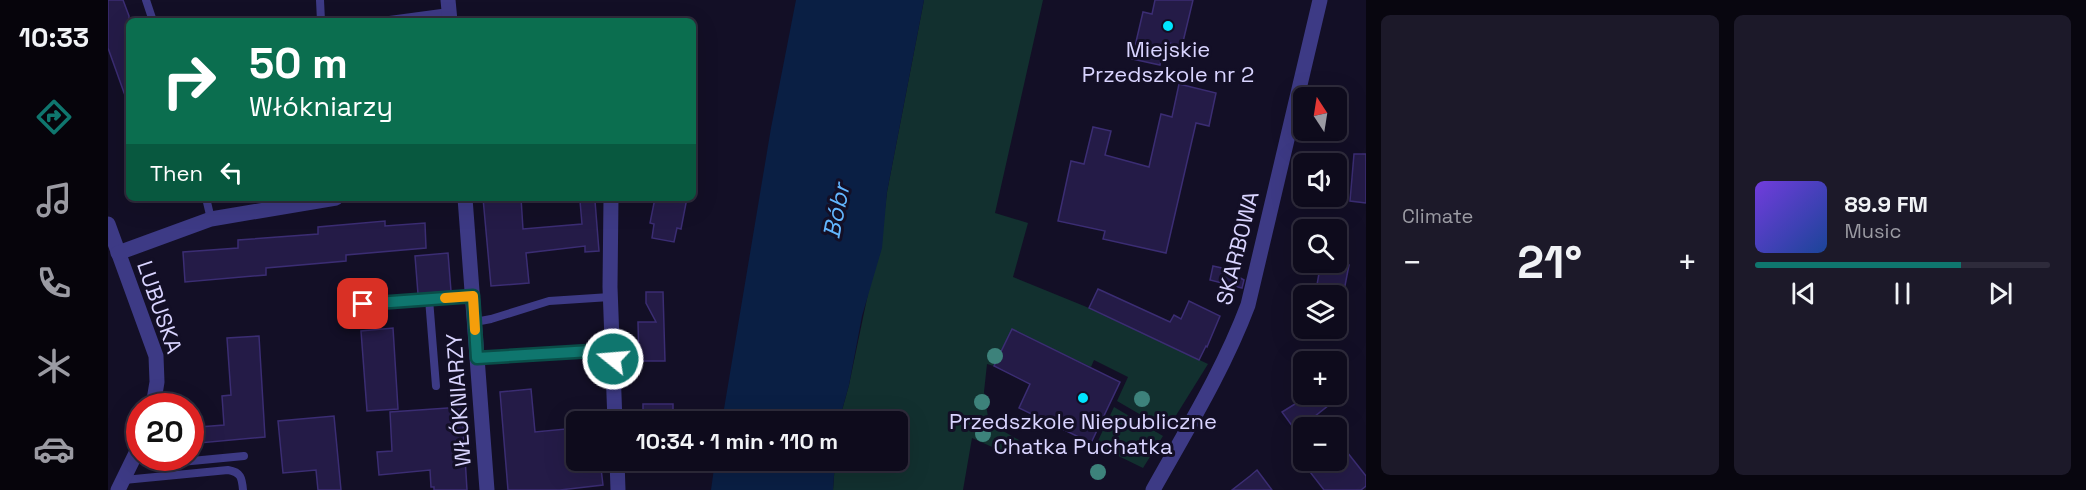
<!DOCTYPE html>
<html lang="en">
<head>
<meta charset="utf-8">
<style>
	body { margin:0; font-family:"Space Grotesk",sans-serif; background:#1c1929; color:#f1f3f6; height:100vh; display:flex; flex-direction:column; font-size:22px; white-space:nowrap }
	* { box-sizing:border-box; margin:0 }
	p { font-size:20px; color:#9b9ba3 }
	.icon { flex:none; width:33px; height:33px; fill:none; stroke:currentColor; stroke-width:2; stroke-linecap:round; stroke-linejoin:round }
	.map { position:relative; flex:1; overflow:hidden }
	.panel { display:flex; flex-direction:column; gap:15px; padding:15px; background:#08060f; width:720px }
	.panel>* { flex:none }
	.guide { position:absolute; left:18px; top:18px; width:570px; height:183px; border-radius:9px; box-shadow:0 6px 24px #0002,0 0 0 2px #2e2b3b; background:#0b6e4f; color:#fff; overflow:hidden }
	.needle { width:39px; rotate:348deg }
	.tools { position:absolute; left:1185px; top:87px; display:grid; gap:12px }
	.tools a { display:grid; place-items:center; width:54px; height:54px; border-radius:9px; background:#0e0b1c; box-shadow:0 6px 24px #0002,0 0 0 2px #2e2b3b; font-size:30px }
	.speed { position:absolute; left:18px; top:393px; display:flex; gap:12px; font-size:30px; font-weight:700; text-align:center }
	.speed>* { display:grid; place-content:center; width:78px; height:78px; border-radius:50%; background:#0e0b1c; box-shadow:0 6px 24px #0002,0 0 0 2px #2e2b3b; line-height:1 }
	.speed .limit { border:9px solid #d22; background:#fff; color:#111 }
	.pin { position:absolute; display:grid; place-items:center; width:51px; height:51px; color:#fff; margin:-26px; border-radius:12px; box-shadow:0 3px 9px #0006 }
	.me { position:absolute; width:66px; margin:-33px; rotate:287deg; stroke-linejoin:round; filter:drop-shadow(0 0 4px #0008) }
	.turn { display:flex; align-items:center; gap:21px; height:126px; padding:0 24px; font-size:27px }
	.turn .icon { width:78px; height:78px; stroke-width:2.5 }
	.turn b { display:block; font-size:42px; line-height:51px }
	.then { display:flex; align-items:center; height:57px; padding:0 24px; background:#0003; gap:12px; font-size:22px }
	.big { font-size:45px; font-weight:600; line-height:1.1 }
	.panel .widget { flex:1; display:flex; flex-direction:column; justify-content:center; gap:9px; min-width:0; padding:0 21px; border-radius:9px; background:#1c1929 }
	.song { display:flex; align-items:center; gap:18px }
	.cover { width:72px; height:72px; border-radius:9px; background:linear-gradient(135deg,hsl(260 70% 55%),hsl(220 70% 35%)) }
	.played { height:6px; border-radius:3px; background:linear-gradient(90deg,#0f766e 70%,#2e2b3b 70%) }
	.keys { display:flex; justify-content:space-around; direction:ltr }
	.heat { display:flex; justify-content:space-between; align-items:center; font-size:33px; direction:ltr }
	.panel .tiles { flex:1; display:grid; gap:15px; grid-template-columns:repeat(2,1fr) }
	.trip { position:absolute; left:458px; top:411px; width:342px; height:60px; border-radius:9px; background:#0e0b1c; box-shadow:0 6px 24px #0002,0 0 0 2px #2e2b3b; font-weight:600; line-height:60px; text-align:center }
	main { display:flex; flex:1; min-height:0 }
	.dock { display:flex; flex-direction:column; width:108px; justify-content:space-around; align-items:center; background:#06040b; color:#9b9ba3 }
	.dock .icon { width:42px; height:42px }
	.dock .on { color:#0f766e }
	.dock b { font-size:27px; color:#f1f3f6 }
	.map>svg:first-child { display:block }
	.green { fill:#12302f }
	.water { fill:#0a1f44 }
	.building { fill:#241b47; stroke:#3b2d73; stroke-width:1.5 }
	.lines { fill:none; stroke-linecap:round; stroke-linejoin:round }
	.lane { stroke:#3d3a85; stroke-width:8 }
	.street { stroke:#3d3a85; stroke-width:15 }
	.tree { fill:#3d827b }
	.route-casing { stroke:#0a4d48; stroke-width:15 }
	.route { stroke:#0f766e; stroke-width:10 }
	.slow { stroke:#f59e0b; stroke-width:10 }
	.poi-dot { fill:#00e5ff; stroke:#130f26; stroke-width:2 }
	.labels { text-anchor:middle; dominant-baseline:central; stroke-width:6; stroke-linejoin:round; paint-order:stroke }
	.poi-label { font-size:22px; fill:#d9d4ff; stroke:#130f26 }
	.street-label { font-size:22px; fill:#d9d4ff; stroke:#130f26 }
	.water-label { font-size:24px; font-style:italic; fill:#62b6ff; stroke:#130f26 }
</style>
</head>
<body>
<main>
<nav class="dock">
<b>10:33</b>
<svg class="icon on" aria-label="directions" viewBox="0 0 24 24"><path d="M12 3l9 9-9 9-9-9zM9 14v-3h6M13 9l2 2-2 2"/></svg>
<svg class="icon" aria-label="music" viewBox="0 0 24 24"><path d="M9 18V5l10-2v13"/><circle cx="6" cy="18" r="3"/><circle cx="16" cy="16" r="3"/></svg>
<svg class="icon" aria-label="phone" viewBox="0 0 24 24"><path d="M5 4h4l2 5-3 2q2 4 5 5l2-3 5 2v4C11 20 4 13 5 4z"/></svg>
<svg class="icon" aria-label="climate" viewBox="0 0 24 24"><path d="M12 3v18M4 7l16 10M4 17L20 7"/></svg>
<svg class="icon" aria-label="car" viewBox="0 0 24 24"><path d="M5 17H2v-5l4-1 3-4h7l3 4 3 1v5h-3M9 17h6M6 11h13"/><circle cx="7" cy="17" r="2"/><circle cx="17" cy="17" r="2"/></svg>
</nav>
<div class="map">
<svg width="1258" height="490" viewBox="0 0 1258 490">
	<rect width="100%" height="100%" fill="#130f26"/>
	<g class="green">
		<path d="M816 0H935L887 213 920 223 905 277 981 308 1100 364 1059 430 1009 401 1020 377 986 360 983 367 904 330 886 366 879 364 876 392 881 423 911 440 902 455 864 438 855 490H725L727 461 789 460V422L731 421 741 385 776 217 779 192Z"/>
		<path d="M1006 407 1055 436 1035 468 988 445Z"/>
	</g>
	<g class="water">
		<path d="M688 0H816L779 192 774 248 754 316 741 385 731 421H614L663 128Z"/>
		<path d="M607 461H727L725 490H603Z"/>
	</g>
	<g class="building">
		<path d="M0 0H15L21 16V101H19L0 48Z"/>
		<path d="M1047 0H1085L1074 46 1057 42 1052 65 1024 59 1035 12 1044 14Z"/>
		<path d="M1071 84 1108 93 1101 126 1088 123 1058 253 995 239 997 231 950 221 963 161 976 164 985 127 1003 131 997 155 1041 167 1053 114 1064 117Z"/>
		<path d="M1246 154H1258V203L1242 201Z"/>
		<path d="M375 198H413L415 229 474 224 472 201H487L491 251 477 252V246L418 253 421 283 383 286Z"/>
		<path d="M547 198H579L573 229 569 228 566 242 544 238 546 224 542 223Z"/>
		<path d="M277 221V226L317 223 318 248 238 255V261L158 268V275L77 282 75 252 130 248V240L210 234V227Z"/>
		<path d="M340 253 343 291 310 294 307 256Z"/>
		<path d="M1213 262H1239L1238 264 1241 265 1235 296H1207Z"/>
		<path d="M1105 266 1114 268 1136 280 1134 288 1102 280Z"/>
		<path d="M990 289 1062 322 1066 315 1073 319 1081 301 1112 316 1099 347 1098 346 1091 360 981 308Z"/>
		<path d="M538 292H555L557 361H531L530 322H548L538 303Z"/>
		<path d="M285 328 290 409 259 411 253 331Z"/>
		<path d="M904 329 1012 382 983 443 911 408 922 384 886 366Z"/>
		<path d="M151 336 157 437 91 443V427L116 425 114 396 123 395 119 338Z"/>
		<path d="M423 389 427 432 468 428V460H492L495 485 452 490H400L392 392Z"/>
		<path d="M1203 394H1235L1206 417 1209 421 1200 428H1196V430L1190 434 1174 412Z"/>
		<rect x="535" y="404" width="30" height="18"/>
		<path d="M354 407 359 490H326V487H323L322 470 271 475 269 452 284 451 282 412Z"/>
		<path d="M226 416 233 490H210L208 470 175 473 170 421Z"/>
		<path d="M1228 438 1258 476V486L1253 490H1216L1202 472 1218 460H1228Z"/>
		<path d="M1149 470 1164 490H1124L1142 476Z"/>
	</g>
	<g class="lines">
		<g class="lane">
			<path d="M38 0 45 21"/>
			<path d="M212 0 213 21"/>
			<path d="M274 21 341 12"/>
			<path d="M98 198 103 219"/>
			<path d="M321 299 328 386"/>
			<path d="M255 304 365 296"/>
			<path d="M367 322 383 319 441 301 502 297"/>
			<path d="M369 358 483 351 505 359"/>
			<path d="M55 458 73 462 136 456"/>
			<path d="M16 480 120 470C133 472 134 478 135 490"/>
		</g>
		<g class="street">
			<path d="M340 0 342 21"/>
			<path d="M357 198 379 490"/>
			<path d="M503 198 502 287 507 422"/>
			<path d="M0 224 48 356 49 382 45 406"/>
			<path d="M10 253 103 219 228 198"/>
			<path d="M509 460 510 490"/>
			<path d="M10 490 32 445"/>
			<path d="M1045 490C1079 429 1115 371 1140 305L1212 0"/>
		</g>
	</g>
	<g class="tree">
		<circle cx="887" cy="356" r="8"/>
		<circle cx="1034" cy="399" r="8"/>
		<circle cx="874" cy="402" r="8"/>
		<circle cx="875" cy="434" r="8"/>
		<circle cx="990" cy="472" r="8"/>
	</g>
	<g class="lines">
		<defs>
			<path id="route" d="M255 304 365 296 369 358 483 351 505 359"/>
		</defs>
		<use href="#route" class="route-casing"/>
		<use href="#route" class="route"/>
		<path class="slow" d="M337 298 365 296 367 330"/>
	</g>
	<g class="poi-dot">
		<circle cx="1060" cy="26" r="6"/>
		<circle cx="975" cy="398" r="6"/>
	</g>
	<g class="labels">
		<g class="poi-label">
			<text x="1060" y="49">Miejskie<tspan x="1060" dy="25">Przedszkole nr 2</tspan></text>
			<text x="975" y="421">Przedszkole Niepubliczne<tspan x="975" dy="25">Chatka Puchatka</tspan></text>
		</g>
		<g class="street-label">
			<text transform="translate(1129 248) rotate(-76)">SKARBOWA</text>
			<text transform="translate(52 307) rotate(71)">LUBUSKA</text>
			<text transform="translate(350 400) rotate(-94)">WŁÓKNIARZY</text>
		</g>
		<g class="water-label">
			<text transform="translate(728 211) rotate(-79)">Bóbr</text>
		</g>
	</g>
</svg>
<div class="tools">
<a><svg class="needle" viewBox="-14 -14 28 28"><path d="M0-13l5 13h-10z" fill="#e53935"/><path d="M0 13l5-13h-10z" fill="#9b9ba3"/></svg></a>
<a><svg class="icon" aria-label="sound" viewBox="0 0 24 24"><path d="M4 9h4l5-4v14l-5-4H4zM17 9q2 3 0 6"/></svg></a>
<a><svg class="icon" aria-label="search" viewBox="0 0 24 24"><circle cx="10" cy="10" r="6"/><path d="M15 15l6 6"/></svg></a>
<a><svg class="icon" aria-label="layers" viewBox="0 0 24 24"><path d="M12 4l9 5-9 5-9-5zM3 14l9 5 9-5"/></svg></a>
<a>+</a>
<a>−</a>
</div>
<div class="speed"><div class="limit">20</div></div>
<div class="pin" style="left:255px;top:304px;background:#d93025"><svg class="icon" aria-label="arrive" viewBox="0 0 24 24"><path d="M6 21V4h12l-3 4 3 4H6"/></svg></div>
<svg class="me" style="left:505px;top:359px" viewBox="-20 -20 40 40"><circle r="17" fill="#0f766e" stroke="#fff" stroke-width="3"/><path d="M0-11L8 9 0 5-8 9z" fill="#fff"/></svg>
<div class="trip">10:34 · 1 min · 110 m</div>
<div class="guide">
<div class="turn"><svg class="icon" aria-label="right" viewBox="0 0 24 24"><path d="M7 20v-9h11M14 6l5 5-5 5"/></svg><div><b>50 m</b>Włókniarzy</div></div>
<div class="then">Then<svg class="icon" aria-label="left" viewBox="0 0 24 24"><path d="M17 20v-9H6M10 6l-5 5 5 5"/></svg></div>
</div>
</div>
<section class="panel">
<div class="tiles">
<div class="widget"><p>Climate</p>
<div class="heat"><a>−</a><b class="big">21°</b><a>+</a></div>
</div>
<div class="widget">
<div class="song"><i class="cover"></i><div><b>89.9 FM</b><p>Music</p></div></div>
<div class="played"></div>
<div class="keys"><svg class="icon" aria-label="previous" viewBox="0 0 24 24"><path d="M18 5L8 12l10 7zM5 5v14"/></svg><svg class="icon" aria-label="pause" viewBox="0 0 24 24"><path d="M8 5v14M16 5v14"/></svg><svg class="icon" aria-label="next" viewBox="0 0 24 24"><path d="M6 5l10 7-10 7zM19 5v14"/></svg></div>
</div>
</div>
</section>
</main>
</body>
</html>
